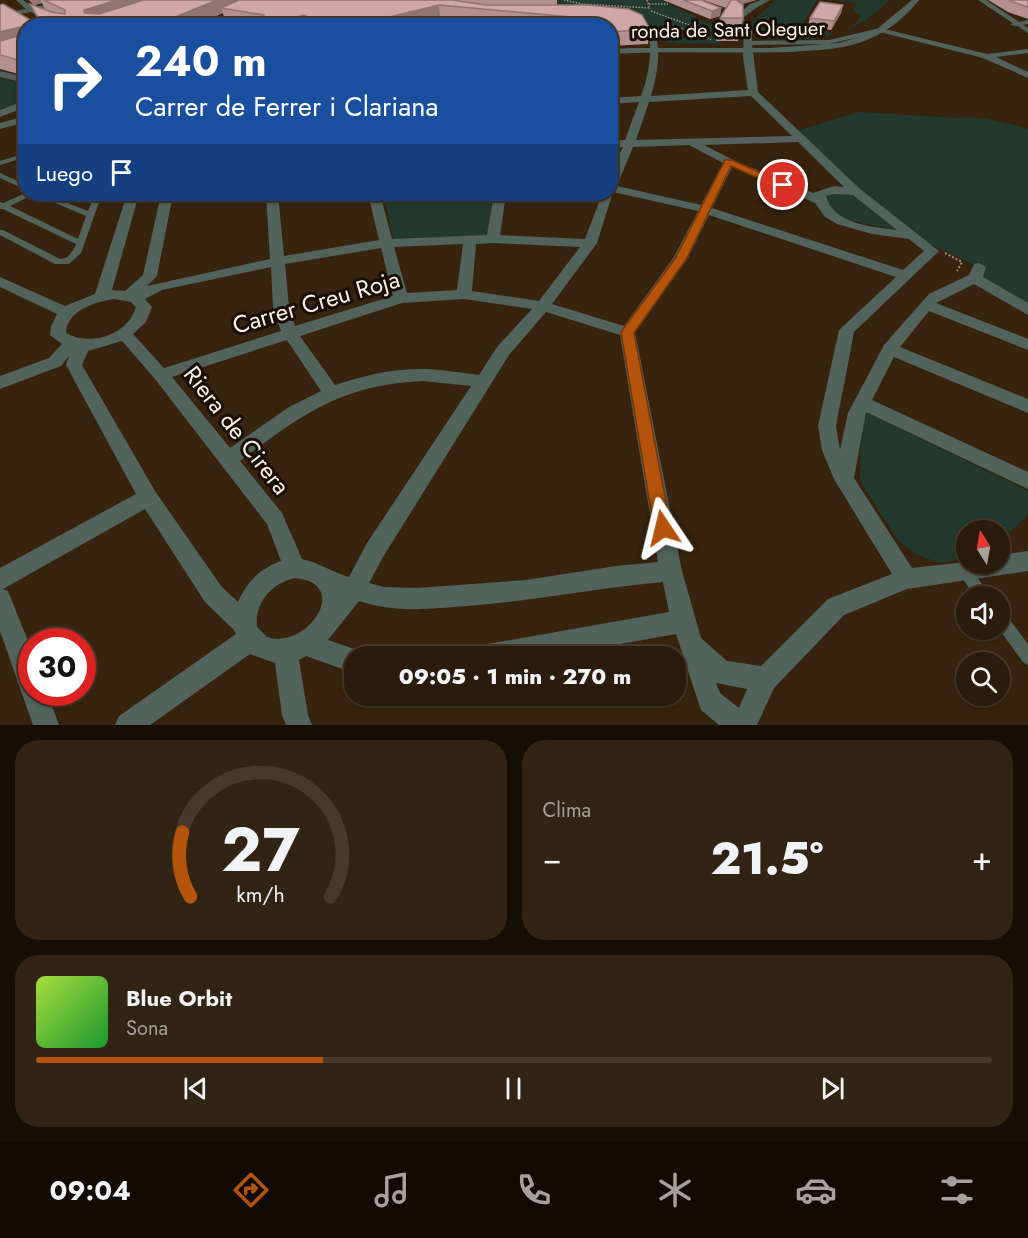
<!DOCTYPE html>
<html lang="es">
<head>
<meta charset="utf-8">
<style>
	body { margin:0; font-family:Jost,sans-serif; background:#322413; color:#f1f3f6; height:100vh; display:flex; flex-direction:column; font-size:22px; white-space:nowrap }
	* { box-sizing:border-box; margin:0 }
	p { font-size:20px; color:#a5a19c }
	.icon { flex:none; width:33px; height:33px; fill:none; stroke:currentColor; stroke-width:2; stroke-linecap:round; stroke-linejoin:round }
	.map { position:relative; height:725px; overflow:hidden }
	.panel { display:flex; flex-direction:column; gap:15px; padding:15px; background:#170f06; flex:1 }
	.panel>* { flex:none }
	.guide { position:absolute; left:18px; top:18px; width:600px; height:183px; border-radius:24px; box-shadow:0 2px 4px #0004,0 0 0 2px #46392b; background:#1a4fa0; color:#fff; overflow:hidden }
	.needle { width:39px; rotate:349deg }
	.buttons { position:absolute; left:956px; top:520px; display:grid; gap:12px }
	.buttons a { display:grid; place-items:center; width:54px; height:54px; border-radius:50%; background:#2a1b0a; box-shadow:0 2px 4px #0004,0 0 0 2px #46392b; font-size:30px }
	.speed { position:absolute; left:18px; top:628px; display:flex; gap:12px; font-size:30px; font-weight:700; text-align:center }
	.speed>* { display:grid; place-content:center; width:78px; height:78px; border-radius:50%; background:#2a1b0a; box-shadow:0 2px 4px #0004,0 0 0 2px #46392b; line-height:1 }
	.speed .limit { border:9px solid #d22; background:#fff; color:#111 }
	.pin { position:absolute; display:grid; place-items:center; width:51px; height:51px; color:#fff; margin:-26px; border:3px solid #fff; border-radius:50%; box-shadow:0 2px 6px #0007 }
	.me { position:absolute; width:66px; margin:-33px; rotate:350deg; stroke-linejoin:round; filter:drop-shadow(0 0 4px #0008) }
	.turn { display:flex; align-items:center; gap:21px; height:126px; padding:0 18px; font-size:27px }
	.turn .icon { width:78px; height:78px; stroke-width:2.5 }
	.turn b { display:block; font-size:42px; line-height:51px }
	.then { display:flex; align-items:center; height:57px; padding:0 18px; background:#0003; gap:12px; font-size:22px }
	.big { font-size:45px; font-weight:800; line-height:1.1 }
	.panel .card { flex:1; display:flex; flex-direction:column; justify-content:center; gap:9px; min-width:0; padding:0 21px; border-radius:24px; background:#322413 }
	.panel .dial { align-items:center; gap:0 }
	.dial svg { height:156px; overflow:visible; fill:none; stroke:#46392b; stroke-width:7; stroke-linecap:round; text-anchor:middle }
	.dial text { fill:#f1f3f6; stroke:none }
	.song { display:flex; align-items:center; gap:18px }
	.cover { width:72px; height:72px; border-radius:9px; background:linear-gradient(135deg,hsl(80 70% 55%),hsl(130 70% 35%)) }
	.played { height:6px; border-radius:3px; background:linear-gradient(90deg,#b45309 30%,#46392b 30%) }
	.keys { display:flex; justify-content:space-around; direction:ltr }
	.heat { display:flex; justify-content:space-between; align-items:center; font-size:33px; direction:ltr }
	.panel .tiles { flex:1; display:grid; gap:15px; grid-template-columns:1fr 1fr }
	.card:last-child { grid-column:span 2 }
	.trip { position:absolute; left:344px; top:646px; width:342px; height:60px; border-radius:24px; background:#2a1b0a; box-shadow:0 2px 4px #0004,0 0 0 2px #46392b; font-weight:800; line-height:60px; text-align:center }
	.tab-bar { display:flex; height:96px; justify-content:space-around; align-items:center; background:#110b04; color:#a5a19c }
	.tab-bar .icon { width:42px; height:42px }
	.tab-bar .selected { color:#b45309 }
	.tab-bar b { font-size:27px; color:#f1f3f6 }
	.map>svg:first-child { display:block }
	.green { fill:#213a2d }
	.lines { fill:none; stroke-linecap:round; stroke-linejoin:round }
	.path-far1 { stroke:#9d8e7e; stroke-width:1.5; stroke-dasharray:1.5 1.5; stroke-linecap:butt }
	.path { stroke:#9d8e7e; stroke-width:2; stroke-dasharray:2 2; stroke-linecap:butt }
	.service { fill:#52635c; fill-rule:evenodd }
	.minor { fill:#52635c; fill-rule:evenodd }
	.tertiary { fill:#52635c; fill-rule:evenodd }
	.wall { fill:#b1908f }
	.shaded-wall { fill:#907574 }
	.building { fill:#cea7a6; stroke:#907574; stroke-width:1.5 }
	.route { fill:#b45309; stroke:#753606; stroke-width:1.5 }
	.labels { text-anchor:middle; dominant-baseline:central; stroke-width:6; stroke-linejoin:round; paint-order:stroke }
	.far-street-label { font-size:20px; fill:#fdf2e8; stroke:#190f07 }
	.street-label { font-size:24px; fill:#fdf2e8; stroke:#190f07 }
</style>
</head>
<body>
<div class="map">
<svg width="1028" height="725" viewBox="0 0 1028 725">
	<rect width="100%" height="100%" fill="#38240e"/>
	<g class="green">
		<path d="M477 0H681L667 3 698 18 695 19 712 24 713 30H718V38L722 44 666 43 665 39 704 38 687 31H660L644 20Z"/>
		<path d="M776 0H817L801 27 832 33V35L812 39H758L751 23Z"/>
		<path d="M835 0H890L866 20 840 33 854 25 860 18V14L853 12 857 3Z"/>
		<path d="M0 78 25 84V101L0 109Z"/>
		<path d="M859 112 955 118C981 115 1003 122 1028 129V310L975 278 979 267 913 236 793 132Z"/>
		<path d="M833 193 855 195 899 230 841 219 834 214 824 197Z"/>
		<path d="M384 194H493L487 237 393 239Z"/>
		<path d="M864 413H868L1028 491V514L1011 531 999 539V531H966V558L940 563 915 554 897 539 860 481 861 425Z"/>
	</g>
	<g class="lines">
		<g class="path-far1">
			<path d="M564 0 582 4 650 8"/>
			<path d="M647 0 650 9"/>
			<path d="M649 4H668"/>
			<path d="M651 11 692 26 711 40"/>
			<path d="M757 22 795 30"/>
			<path d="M664 23 704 35"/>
		</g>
		<path class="path" d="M945 253 962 262 957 271"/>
		<g class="service">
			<path d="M26 153V157L0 165V161Z"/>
			<path d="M0 173 26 185V190L0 178Z"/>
			<path d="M26 193 34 194 10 206 78 239 86 216 34 194H44L88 211 95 194H102L81 253 69 264H55L0 235V230H3L60 259C68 259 73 252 76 244L3 209H0V202L3 203Z"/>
			<path d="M965 566 970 567 991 597H975L958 572 960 567Z"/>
			<path d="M999 610 1004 612 1028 644V665L1023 662 999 629Z"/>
		</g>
		<g class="minor">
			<path d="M16 0H23L33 7 71 0H85L39 11 70 26H60L31 12 0 18V14L26 9Z"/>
			<path d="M257 0H266L212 26H202Z"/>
			<path d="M761 0H770L756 8 743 18 752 30V41L829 40 880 28 987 54 1028 49V53L996 57 1028 72V78L983 58 880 32 829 44 752 45 758 92 860 189 939 251 854 332 836 426 840 450 848 413 884 345 929 294 969 275 974 264 979 263 986 267 983 277 1028 303V315L974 284 936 303 1028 339V350L929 311 900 347 1028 399V413L894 357 872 400 1028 472V489L866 412 854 478 912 568 966 562V564H999V555L1028 551V571L907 589 844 615 774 688 757 725H719L701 710 676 634 548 657H470L473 648 482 645 669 612 663 582C597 588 533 601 467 606 427 609 397 613 359 601L328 640 363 652 365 657H354V673L306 656 299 660 308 715 312 725H286L282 715 275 663 250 654 150 725H115L119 716 236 634 234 630 205 602 145 509 3 589 8 591 32 651V693H47L59 725H33L0 631V568L136 494 66 365 69 356 61 366 0 389V376L49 358 62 344 50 335 51 326 57 314 0 287V277L65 306 95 294 127 194H139L112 290 125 291 143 275 161 194H173L157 276 147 286 270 259 266 194H278L284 256 379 240 368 194H380L392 239 487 235 494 194H506L500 235 585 239 602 194H610V174L623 147H610V141L625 140 639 102 610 104V98L641 96C648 77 653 54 648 34L629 23V19C670 18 658 72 651 96L748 90 743 57 744 30 735 18 750 4ZM751 96 792 136 636 140 649 102ZM798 142 844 187 834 186 813 193 733 160 704 145ZM689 145 723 163 701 205 617 186 633 147ZM732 167 815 203 825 217 837 224 872 234 909 239 924 251 903 270 712 208ZM613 192 698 211 674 257 624 326 552 304 597 243ZM834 194 853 195 897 230C872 227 833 224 826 196ZM709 215 896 277 839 330 818 426 822 450 834 479 892 574 828 599 761 666 727 661 701 638 682 571 635 332 688 258ZM493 243 580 247 539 301 472 291 476 244ZM463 244 457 290 407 293 394 247ZM381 248 393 296 295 326 289 307 285 264ZM271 267 273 307 281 331 164 368 133 334 146 322 152 307 145 299 162 290ZM114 299 131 302 136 307C128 335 90 347 66 333 67 310 95 302 114 299ZM464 299 532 309 497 347 479 375C462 373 445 370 427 369 395 368 365 375 335 385L300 336 402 303ZM546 312 620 335 658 562 616 566 526 580 417 588 384 587 369 583 383 557 509 355ZM287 340 321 391 289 407 230 448 172 377ZM122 341 155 379 267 524 281 561C260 569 247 581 238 602L221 586 155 491 82 365 88 351ZM423 381 471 386 367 543 349 577C332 572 320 563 302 559L282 513 240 461C304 413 341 385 423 381ZM295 578C301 579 308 580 313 583 341 601 300 649 267 637L257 627C254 603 272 583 295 578ZM716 683 747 689 739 708 720 693Z"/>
			<path d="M1028 20V24L1014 26 1010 24Z"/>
			<path d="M0 71 26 77V83L0 77Z"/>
			<path d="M26 100V107L0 117V110Z"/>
		</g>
		<g class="tertiary">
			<path d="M912 0H919C906 16 889 31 869 39 844 50 816 50 789 52 729 54 670 50 610 54V49L633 48H770L839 43 862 36 877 29Z"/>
			<path d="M978 0H986L1028 28V33Z"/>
			<path d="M26 116V122L0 129V123Z"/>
		</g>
	</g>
	<g class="wall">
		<path d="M29 0H235L236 1 239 0H557V5L650 29 648 44 610 46V26H507L440 19 414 26H243L225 22 223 13 193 26H41L30 4 45 9 42 3 34 5Z"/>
		<path d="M663 0H701L721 8 720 16 710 19Z"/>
		<path d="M703 0H756L742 4 743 18 738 41H716L720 18 726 8Z"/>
		<path d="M988 0H1028V19L1008 12Z"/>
		<path d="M0 5 26 26V76L0 69Z"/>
		<path d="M843 5 841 13 831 30 808 26 810 18Z"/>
	</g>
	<g class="shaded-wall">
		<path d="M31 0H40L42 3 34 5Z"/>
		<path d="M117 0H166L90 24 84 13V10Z"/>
		<path d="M217 0H235L237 7 221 8 223 13 193 26H153Z"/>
		<path d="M731 0H756L735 6Z"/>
		<path d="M439 5 440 19 414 26H352Z"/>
		<path d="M843 5 841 13 831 30 834 21Z"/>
		<path d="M721 8 720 16 710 19 712 11Z"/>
		<path d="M304 15 306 26H267Z"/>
		<path d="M20 27 26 38 0 49V32Z"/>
	</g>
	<g class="building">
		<path d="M44 0H117L84 10V13L99 14 144 0H217L153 26H43L30 4 51 12 65 14V10Z"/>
		<path d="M239 0H452L486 5H588L629 9 642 15 650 29 610 32V26H571V17L439 5 352 26H327L304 15 267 26H243L264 15 221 8Z"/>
		<path d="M683 0H701L721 8 712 11Z"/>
		<path d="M731 0H736L743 5V18H720Z"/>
		<path d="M1009 0H1028V7L1013 2Z"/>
		<path d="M820 2 843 5 834 21 810 18Z"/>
		<path d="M3 4 41 26H26V62L0 55V41L19 36 20 27 0 32V5Z"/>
	</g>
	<path class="route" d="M725 160H732L788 185 779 187 731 166 687 258 634 333 671 528 669 533 663 535 657 533 654 528 621 332 676 257Z"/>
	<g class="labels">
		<g class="far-street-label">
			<text transform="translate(728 30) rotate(-1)">ronda de Sant Oleguer</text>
		</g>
		<g class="street-label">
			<text transform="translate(316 302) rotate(-16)">Carrer Creu Roja</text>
			<text transform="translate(237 430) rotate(52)">Riera de Cirera</text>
		</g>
	</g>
</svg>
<div class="buttons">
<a><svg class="needle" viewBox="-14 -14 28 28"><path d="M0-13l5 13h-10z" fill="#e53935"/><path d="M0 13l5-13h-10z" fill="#a5a19c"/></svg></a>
<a><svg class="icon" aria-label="sound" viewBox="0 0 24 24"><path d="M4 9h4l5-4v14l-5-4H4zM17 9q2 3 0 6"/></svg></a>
<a><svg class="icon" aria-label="search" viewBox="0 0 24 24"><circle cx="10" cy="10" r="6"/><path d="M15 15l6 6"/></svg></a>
</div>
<div class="speed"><div class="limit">30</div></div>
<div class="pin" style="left:783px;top:185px;background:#d93025"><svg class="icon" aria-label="arrive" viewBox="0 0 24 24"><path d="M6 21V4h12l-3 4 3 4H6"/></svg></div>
<svg class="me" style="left:663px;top:528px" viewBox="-20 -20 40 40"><path d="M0-17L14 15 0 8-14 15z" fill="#b45309" stroke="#fff" stroke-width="4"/></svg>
<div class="trip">09:05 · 1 min · 270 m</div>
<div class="guide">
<div class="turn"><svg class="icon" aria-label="right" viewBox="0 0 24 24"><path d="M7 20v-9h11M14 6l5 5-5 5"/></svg><div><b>240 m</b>Carrer de Ferrer i Clariana</div></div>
<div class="then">Luego<svg class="icon" aria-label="arrive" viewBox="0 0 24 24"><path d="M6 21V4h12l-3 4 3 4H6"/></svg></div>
</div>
</div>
<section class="panel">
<div class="tiles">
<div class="card dial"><svg viewBox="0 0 100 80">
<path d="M14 69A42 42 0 1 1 86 69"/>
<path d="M14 69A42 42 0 0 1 10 36" stroke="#b45309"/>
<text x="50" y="56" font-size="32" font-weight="700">27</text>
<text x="50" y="72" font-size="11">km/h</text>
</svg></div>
<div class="card"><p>Clima</p>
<div class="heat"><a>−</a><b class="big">21.5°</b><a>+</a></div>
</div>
<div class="card">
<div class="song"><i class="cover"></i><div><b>Blue Orbit</b><p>Sona</p></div></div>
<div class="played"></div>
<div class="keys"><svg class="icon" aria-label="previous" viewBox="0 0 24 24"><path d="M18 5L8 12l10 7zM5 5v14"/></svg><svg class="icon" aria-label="pause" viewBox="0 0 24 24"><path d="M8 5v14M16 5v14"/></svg><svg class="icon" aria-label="next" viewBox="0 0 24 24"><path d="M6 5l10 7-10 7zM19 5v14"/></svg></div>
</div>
</div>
</section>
<nav class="tab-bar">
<b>09:04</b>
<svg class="icon selected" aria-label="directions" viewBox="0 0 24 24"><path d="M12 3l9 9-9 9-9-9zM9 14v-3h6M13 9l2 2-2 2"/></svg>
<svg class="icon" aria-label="music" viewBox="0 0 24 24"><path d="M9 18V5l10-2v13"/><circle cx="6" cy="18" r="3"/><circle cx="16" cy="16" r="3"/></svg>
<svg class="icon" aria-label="phone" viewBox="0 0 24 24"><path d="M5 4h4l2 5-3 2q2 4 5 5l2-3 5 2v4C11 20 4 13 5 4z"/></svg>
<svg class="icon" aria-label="climate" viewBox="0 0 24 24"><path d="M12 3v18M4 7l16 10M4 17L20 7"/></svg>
<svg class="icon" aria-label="car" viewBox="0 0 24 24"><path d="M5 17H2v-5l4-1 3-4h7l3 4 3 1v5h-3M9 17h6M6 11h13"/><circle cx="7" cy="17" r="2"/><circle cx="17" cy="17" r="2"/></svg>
<svg class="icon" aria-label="filters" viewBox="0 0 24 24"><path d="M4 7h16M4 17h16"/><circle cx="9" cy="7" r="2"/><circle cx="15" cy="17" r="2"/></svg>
</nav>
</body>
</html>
